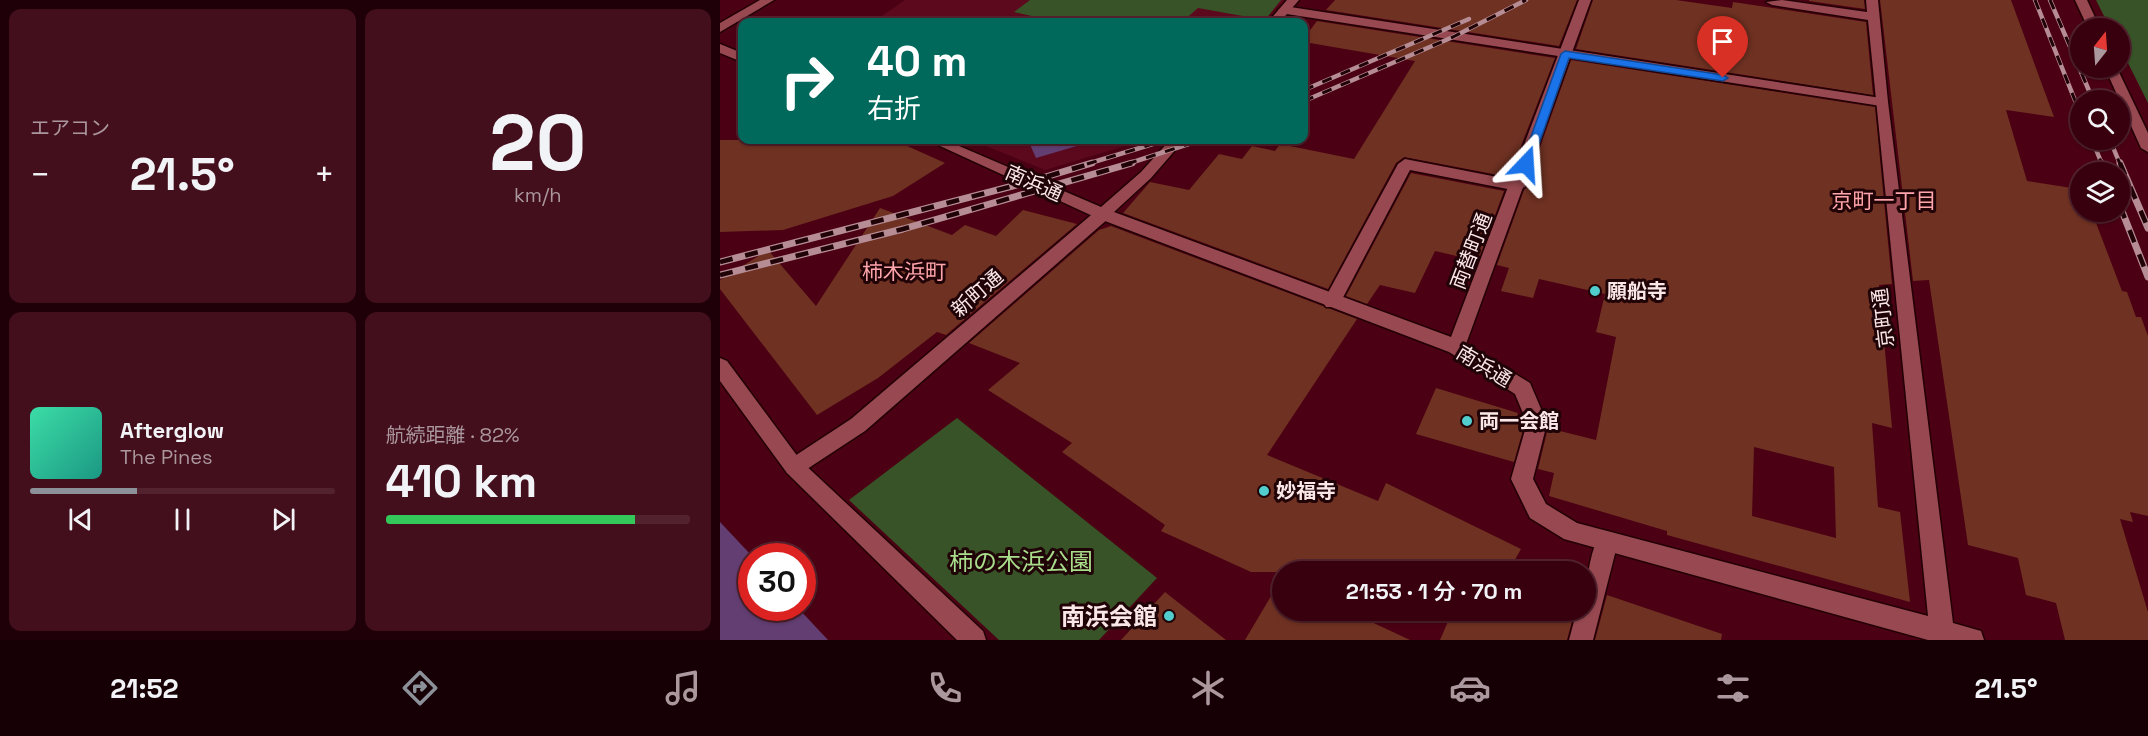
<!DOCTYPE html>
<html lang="ja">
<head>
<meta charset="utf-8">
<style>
	body { margin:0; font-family:"Space Grotesk","Noto Sans JP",sans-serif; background:#430f1c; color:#f1f3f6; height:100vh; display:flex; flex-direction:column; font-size:22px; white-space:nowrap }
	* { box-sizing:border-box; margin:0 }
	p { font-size:20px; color:#ab979e }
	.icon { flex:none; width:33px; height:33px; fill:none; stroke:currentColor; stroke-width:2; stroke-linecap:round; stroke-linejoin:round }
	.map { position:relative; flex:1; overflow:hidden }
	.details { display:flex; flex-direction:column; gap:9px; padding:9px; background:#1f0008; width:720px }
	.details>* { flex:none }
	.top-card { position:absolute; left:18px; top:18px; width:570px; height:126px; border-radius:12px; box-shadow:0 2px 4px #0004,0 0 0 2px #52222e; background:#00695c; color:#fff; overflow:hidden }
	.needle { width:39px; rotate:17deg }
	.controls { position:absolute; left:1350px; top:18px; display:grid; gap:12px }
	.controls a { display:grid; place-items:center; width:60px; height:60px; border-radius:50%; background:#38000e; box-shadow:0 2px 4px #0004,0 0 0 2px #52222e; font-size:30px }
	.speed { position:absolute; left:18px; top:543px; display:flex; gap:12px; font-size:30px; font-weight:700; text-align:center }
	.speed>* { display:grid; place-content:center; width:78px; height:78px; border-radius:50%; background:#38000e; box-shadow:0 2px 4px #0004,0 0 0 2px #52222e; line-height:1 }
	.speed .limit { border:9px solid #d22; background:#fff; color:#111 }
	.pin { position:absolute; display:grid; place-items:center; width:51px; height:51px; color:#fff; margin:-62px -26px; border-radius:50% 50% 50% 0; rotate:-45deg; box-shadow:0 0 6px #0007 }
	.pin .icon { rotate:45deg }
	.me { position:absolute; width:66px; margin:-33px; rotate:20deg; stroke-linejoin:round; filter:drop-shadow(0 0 4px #0008) }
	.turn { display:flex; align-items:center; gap:21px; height:126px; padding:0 30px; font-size:27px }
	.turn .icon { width:78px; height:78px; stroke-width:2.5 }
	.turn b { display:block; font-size:42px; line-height:51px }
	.big { font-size:45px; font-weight:600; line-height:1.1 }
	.details .widget { flex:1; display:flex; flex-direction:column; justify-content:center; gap:9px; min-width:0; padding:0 21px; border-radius:12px; background:#430f1c }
	.details .dial { align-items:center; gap:0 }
	.dial b { font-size:78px; line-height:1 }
	.song { display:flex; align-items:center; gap:18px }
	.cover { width:72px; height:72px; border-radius:9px; background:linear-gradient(135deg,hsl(160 70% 55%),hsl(170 70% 35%)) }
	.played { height:6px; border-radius:3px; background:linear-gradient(90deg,#8c9099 35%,#52222e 35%) }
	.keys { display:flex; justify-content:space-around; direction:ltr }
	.heat { display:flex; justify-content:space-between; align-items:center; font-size:33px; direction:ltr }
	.charge { height:9px; border-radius:4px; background:linear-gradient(90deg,#34c759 82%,#52222e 0) }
	.details .tiles { flex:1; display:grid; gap:9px; grid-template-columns:repeat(2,1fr) }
	.trip { position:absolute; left:552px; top:561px; width:324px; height:60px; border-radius:30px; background:#38000e; box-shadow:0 2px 4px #0004,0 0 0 2px #52222e; font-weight:600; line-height:60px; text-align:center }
	.tabs { display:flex; height:96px; justify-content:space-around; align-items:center; background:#160006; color:#ab979e }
	.tabs .icon { width:42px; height:42px }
	.tabs .selected { color:#8c9099 }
	.tabs b { font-size:27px; color:#f1f3f6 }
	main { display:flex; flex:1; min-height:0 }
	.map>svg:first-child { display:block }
	.built { fill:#5c091e }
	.green { fill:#375327 }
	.water { fill:#623e72 }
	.building { fill:#6f3122; fill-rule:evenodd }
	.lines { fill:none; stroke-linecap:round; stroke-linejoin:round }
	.lane-casing { stroke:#220005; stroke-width:3 }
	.street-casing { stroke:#220005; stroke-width:3 }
	.lane { fill:#974850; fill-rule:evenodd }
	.street { fill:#974850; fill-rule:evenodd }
	.rail-far1-casing { stroke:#b68d95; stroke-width:4.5 }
	.rail-casing { stroke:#b68d95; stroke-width:7 }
	.rail-far1 { stroke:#200306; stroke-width:3; stroke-dasharray:10; stroke-linecap:butt }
	.rail { stroke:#200306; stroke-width:4.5; stroke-dasharray:13; stroke-linecap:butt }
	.route { fill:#1a73e8; stroke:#114b97; stroke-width:1.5 }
	.poi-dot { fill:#52cdcd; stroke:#200306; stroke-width:2 }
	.labels { text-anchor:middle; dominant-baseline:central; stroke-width:6; stroke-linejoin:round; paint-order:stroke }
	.street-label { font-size:20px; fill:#f9e6e6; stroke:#200306 }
	.poi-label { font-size:20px; font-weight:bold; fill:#f9e6e6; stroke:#200306; text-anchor:start }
	.neighbourhood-label { font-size:21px; fill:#ffa5ab; stroke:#200306 }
	.near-park-label { font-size:24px; fill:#a8dd8c; stroke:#200306 }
	.near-poi-label { font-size:24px; font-weight:bold; fill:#f9e6e6; stroke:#200306; text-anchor:end }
</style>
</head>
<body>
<main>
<section class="details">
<div class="tiles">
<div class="widget"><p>エアコン</p>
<div class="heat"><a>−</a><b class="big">21.5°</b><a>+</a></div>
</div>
<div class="widget dial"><b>20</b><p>km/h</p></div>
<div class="widget">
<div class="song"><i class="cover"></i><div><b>Afterglow</b><p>The Pines</p></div></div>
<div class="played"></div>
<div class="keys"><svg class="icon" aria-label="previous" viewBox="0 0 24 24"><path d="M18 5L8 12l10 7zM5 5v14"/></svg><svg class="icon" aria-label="pause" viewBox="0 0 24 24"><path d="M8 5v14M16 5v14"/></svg><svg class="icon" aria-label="next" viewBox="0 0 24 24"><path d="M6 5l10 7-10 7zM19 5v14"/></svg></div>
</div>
<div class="widget"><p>航続距離 · 82%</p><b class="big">410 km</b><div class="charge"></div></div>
</div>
</section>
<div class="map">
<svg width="1428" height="640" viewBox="0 0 1428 640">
	<rect width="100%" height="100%" fill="#4b0013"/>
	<g class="built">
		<path d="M185 0H564L543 22H153Z"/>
		<path d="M251 140H425L325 170Z"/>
	</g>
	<g class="green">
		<path d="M310 0H561L545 20 478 8 462 22H339L294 12Z"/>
		<path d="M1376 0H1428V103L1400 47V28H1390Z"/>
		<path d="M237 418 437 578 379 640H279L129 500Z"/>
	</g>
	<g class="water">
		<path d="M308 140H377L316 158Z"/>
		<path d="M0 522 32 556V608H78L108 640H0Z"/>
	</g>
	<g class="building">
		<path d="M615 0H857L839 46 606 10Z"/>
		<path d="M873 0H956L1012 8 1013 2 1146 22 1153 95 856 49Z"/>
		<path d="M1089 0H1144L1145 9 1089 1Z"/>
		<path d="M1160 0H1291L1334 117 1286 110 1307 181 1358 189 1360 212 1373 215 1402 291 1407 292 1416 317H1421L1428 336V516L1410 512 1413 522 1400 519 1428 612V640H1345L1336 603 1306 595 1298 558 1248 545 1209 280 1193 281Z"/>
		<path d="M597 21 835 58 789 177 684 157 676 163 608 289 403 213 430 182 469 190 499 154 522 159 532 146 555 151 560 144 634 159 695 61 584 42V38Z"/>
		<path d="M851 60 1155 107 1172 284 1159 285 1172 428 1152 423 1158 507 1180 512 1190 602 947 535V531L829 496 834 473 818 469 828 428 876 440 896 337 876 332 885 294 819 279 813 298 781 291 789 268 777 265 804 190 808 187 807 184ZM1034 447 1114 467 1116 538 1032 516Z"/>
		<path d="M0 140H174L225 163 173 196 63 230 0 232Z"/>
		<path d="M691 173 784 191 758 261 715 251 695 293 660 285 647 304 626 296Z"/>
		<path d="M160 208 232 235 245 225 276 236 303 210 357 224 226 335 217 332 158 378 97 415 0 289V280L48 250 96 306Z"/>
		<path d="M391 226 637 319 547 455 658 501 666 483 801 549 793 563 818 572H531L441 531 445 525 342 452 352 443 268 390 300 363 249 343 379 230Z"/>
		<path d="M716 388 798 413 796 420 805 423 794 462 696 434Z"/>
		<path d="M560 581 562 582V610H626L690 640H525Z"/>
		<path d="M445 592 506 640H401Z"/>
		<path d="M887 595 1002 634 1001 640H875Z"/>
		<path d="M733 610H855L847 640H720Z"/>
	</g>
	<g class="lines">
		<defs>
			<g id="lane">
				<path d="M564 6 1161 98 1168 102 1161 106 560 13 558 10Z"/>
				<path d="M685 159 798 181 806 186 798 191 690 170 618 307H606L603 302 678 164Z"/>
				<path d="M383 209 391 214 389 218 145 431 81 473 74 476 67 473 64 467 67 461 131 419 377 210Z"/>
				<path d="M887 531 895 535 898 542 873 640H849L857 610H866C866 584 868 559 879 535Z"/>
			</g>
			<g id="street">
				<path d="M40 0H54L0 32V23Z"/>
				<path d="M567 0H579L560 22H548Z"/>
				<path d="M859 0H871L746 344 810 383 827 423 813 479 826 504 857 523 1208 616 1148 20 1052 5 1046 2 1062 0 1147 12 1146 0H1158L1168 102 1233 623 1261 631 1264 640H1208L844 539 810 518 791 479 807 423 795 394 729 352 377 218 207 140H225L381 207 421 172 450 140H464L431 178 394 212 731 337Z"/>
				<path d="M1355 0H1367L1380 28H1368Z"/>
				<path d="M0 44 22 53V62L0 53Z"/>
				<path d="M1385 68H1397L1428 133V152L1421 148Z"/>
				<path d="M0 358 7 361 81 461 263 631 266 640H237L67 473 0 381Z"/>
			</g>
		</defs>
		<use href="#lane" class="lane-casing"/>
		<use href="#street" class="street-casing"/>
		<use href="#lane" class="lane"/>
		<use href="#street" class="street"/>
		<defs>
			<g id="rail-far1">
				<path d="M1315 0 1360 113"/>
				<path d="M1330 0 1373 100"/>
				<path d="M584 90 749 19"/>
				<path d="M584 101 733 37 806 0"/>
				<path d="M1372 140 1382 164"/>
				<path d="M1390 140 1400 164"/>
				<path d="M367 164 446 140"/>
				<path d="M407 164 481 140"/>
			</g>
			<g id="rail">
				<path d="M1381 163 1385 172"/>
				<path d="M1400 163 1428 228"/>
				<path d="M1400 206 1428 277"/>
				<path d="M0 262 312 181 372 163"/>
				<path d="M0 275 183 229 412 163"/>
			</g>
		</defs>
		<use href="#rail-far1" class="rail-far1-casing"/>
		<use href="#rail" class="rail-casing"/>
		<use href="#rail-far1" class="rail-far1"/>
		<use href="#rail" class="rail"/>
	</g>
	<path class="route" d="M845 51 1003 75 1008 78 1003 81 849 58 812 164 802 166 801 164 841 54Z"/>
	<g class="poi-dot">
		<circle cx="875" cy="291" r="6"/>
		<circle cx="747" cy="421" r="6"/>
		<circle cx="544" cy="491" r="6"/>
		<circle cx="449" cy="616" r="6"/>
	</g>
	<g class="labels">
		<g class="street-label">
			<text transform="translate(314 183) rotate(24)">南浜通</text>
			<text transform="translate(751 251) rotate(-69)">両替町通</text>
			<text transform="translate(257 293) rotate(-41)">新町通</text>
			<text transform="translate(1163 318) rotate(-97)">京町通</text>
			<text transform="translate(764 366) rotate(31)">南浜通</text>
		</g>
		<g class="poi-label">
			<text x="887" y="291">願船寺</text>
			<text x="759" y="421">両一会館</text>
			<text x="556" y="491">妙福寺</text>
		</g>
		<g class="neighbourhood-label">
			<text x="1164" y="200">京町一丁目</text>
			<text x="184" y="271">柿木浜町</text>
		</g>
		<g class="near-park-label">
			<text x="301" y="561">柿の木浜公園</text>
		</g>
		<g class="near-poi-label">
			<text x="437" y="616">南浜会館</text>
		</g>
	</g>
</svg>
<div class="controls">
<a><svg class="needle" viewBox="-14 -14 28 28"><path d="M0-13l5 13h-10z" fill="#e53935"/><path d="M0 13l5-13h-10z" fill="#ab979e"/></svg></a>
<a><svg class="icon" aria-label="search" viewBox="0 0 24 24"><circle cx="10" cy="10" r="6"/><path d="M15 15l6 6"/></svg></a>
<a><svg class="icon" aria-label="layers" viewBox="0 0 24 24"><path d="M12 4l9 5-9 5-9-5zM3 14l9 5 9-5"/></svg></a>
</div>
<div class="speed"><div class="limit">30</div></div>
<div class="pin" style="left:1003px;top:78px;background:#d93025"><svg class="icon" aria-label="arrive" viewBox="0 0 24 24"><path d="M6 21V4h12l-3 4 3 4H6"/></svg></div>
<svg class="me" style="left:806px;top:164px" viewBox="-20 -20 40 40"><path d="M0-17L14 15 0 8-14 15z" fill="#1a73e8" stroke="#fff" stroke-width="4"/></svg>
<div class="trip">21:53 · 1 分 · 70 m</div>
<div class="top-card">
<div class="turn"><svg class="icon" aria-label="right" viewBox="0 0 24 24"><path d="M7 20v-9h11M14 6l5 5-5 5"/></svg><div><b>40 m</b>右折</div></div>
</div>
</div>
</main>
<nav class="tabs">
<b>21:52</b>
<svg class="icon selected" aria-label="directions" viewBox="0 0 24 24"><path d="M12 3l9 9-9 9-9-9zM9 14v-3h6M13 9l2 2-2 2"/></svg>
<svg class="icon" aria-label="music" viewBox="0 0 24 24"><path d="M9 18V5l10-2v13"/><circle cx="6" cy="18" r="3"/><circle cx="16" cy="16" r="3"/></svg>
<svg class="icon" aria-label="phone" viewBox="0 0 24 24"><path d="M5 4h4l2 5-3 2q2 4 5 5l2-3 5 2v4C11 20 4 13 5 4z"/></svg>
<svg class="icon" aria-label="climate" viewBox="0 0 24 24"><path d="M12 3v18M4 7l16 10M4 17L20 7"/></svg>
<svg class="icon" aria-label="car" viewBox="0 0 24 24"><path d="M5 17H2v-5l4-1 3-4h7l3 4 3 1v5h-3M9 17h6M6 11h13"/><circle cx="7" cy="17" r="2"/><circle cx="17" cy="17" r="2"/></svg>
<svg class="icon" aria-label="filters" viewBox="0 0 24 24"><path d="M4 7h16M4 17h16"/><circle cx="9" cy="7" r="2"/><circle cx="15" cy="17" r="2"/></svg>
<b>21.5°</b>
</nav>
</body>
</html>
